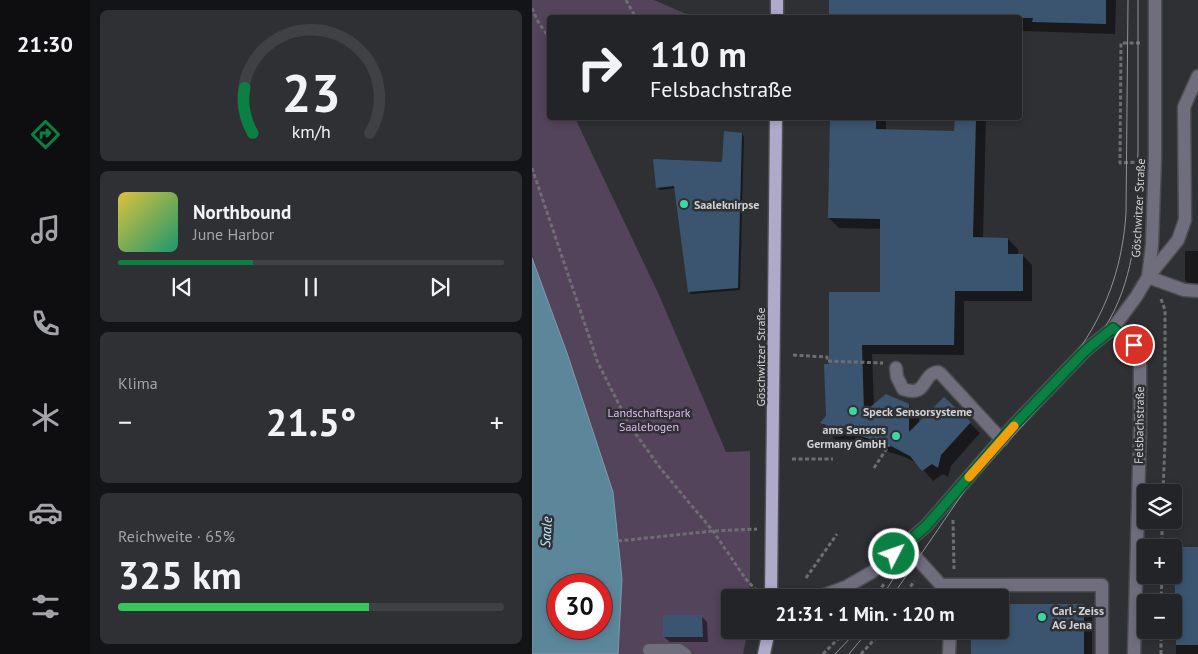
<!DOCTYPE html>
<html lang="de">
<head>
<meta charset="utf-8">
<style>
	body { margin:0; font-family:"PT Sans",sans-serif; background:#2f3033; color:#f1f3f6; height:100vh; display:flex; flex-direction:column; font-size:19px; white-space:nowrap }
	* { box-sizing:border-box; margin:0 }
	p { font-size:16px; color:#a3a4a7 }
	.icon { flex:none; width:28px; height:28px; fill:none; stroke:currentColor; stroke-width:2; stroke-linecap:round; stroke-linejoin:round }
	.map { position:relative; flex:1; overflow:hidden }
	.side { display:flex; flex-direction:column; gap:10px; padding:10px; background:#131415; width:442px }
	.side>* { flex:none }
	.banner { position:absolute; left:15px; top:15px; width:475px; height:105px; border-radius:5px; box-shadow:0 2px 8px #0003,0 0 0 1px #404144; background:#232427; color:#f1f3f6; overflow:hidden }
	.fabs { position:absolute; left:605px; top:484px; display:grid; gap:10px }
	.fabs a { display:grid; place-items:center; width:45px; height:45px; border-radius:5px; background:#232427; box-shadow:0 2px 8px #0003,0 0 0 1px #404144; font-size:25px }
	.speed { position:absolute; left:15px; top:574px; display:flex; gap:10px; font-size:25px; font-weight:700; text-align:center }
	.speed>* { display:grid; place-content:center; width:65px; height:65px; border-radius:50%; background:#232427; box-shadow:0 2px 8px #0003,0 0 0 1px #404144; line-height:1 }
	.speed .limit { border:8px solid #d22; background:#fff; color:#111 }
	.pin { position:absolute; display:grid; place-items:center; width:42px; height:42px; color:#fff; margin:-21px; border:2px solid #fff; border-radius:50%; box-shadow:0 1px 5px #0007 }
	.me { position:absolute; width:55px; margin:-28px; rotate:49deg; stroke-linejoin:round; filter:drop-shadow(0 0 4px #0008) }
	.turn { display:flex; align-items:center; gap:18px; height:105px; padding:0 20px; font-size:22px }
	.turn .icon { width:65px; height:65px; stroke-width:2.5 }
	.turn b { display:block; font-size:35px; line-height:42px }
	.big { font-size:38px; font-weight:700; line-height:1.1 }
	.side .widget { flex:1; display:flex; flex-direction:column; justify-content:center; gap:8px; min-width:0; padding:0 18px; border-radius:8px; background:#2f3033 }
	.side .dial { align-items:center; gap:0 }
	.dial svg { height:130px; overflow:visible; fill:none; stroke:#404144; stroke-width:7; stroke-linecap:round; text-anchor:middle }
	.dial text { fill:#f1f3f6; stroke:none }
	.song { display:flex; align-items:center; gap:15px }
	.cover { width:60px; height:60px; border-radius:8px; background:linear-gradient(135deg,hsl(50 70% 55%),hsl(160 70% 35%)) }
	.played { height:5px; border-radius:2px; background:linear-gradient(90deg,#0b8043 35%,#404144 35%) }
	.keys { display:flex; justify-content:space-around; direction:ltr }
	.heat { display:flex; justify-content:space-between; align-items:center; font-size:28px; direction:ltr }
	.charge { height:8px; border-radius:4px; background:linear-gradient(90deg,#34c759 65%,#404144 0) }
	.trip { position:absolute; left:189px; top:589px; width:288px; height:50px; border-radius:5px; background:#232427; box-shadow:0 2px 8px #0003,0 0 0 1px #404144; font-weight:700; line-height:50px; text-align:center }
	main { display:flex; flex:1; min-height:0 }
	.tab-bar { display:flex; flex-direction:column; width:90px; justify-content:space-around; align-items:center; background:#0e0e10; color:#a3a4a7 }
	.tab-bar .icon { width:35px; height:35px }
	.tab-bar .selected { color:#0b8043 }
	.tab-bar b { font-size:22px; color:#f1f3f6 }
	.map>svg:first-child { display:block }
	.green { fill:#53435b }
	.water { fill:#5c869a; stroke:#7f9cab; fill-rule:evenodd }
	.shadow { fill:#0007 }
	.building { fill:#3b5570 }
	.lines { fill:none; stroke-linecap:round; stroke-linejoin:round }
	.minor-casing { stroke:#4c4d51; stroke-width:15 }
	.major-casing { stroke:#4c4d51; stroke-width:15 }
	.path { stroke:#6d6e72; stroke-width:3; stroke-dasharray:4 2.5; stroke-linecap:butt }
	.minor { stroke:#706d7d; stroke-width:12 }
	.major { stroke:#afa9ca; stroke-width:12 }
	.tram { stroke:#919195; stroke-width:1 }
	.route-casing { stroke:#07532c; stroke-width:12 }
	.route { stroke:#0b8043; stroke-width:9 }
	.slow { stroke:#f59e0b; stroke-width:9 }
	.poi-dot { fill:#3ed4a3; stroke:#2f3034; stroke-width:2 }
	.labels { text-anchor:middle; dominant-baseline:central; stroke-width:5; stroke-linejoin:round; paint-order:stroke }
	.poi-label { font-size:12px; font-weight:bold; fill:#d1d1d4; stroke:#2f3034; text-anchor:start }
	.street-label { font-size:12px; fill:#d1d1d4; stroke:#2f3034 }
	.park-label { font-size:12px; fill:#dfbaf1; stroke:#2f3034 }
	.water-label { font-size:14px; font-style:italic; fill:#bde6fb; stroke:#2f3034 }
</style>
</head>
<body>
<main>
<nav class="tab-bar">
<b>21:30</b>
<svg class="icon selected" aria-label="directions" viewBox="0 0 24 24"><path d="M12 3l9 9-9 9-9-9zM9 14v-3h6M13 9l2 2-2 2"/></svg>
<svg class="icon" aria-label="music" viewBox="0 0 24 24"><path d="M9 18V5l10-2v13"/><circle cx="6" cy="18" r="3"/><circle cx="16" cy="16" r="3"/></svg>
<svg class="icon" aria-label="phone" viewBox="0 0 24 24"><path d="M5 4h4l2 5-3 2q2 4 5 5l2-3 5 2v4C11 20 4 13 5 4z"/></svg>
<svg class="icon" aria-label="climate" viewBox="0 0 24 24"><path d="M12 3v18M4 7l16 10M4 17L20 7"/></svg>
<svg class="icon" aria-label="car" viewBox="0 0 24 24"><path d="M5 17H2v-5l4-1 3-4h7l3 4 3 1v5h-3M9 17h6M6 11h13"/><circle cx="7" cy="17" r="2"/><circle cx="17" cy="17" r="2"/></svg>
<svg class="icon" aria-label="filters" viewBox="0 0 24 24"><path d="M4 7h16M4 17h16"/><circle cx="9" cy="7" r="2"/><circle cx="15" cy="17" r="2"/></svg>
</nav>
<section class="side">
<div class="widget dial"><svg viewBox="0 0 100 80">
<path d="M14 69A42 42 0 1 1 86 69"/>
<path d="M14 69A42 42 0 0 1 9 41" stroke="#0b8043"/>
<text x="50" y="56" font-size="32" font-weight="700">23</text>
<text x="50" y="72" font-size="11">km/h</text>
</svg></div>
<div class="widget">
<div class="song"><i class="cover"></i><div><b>Northbound</b><p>June Harbor</p></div></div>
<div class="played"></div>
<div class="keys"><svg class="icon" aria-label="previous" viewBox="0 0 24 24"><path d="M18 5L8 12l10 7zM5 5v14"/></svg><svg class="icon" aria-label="pause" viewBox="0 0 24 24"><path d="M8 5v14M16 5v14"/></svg><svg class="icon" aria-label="next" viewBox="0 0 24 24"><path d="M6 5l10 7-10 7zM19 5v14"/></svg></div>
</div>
<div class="widget"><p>Klima</p>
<div class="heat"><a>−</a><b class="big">21.5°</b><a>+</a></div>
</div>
<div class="widget"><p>Reichweite · 65%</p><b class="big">325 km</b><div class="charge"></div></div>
</section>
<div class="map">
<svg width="666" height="654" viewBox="0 0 666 654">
	<rect width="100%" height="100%" fill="#2f3034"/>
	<path class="green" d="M0 0H122L152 13 170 17 18 18V118H43L127 295 194 452 218 451V597L198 598V630H216L211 654H86L90 579 81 492 35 353 0 258Z"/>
	<path class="water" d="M0 258 35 353 81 492 90 579 86 654H0ZM26 585H69V628H26Z"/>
	<g class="shadow">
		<path d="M299 0H584L583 34 490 31V102H488V18Z"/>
		<path d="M300 118H354V131L424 132V118H454L451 239H476L486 249V255H490L500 265V301H432V355L340 354 342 406 376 405 387 415V424L438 423 448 433 419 466 416 477 411 474 401 481 386 464 373 457 326 442 307 443 296 433V429L290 423 295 417 298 366 349 293V229L307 228 297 218Z"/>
		<path d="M210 134 212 137 208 290 159 294 157 291 143 188 128 190 125 187 191 164Z"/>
		<path d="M653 251H666V289H662L653 280Z"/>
		<path d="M666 548V654H644L643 549Z"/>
		<path d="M468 605H552L560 614V654H440V630H468Z"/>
		<path d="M170 617 175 622 176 642H138L132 637Z"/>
	</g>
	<g class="building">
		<path d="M297 0H574V24L500 22 501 18H297Z"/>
		<path d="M423 118H444L441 237 476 238V254H491V291H423L422 345H330L332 412 354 394 377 404V432L412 397 439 422 409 455 406 468 400 464 390 471 378 456 357 445 315 432 295 434 294 425 288 423 294 416 292 364H297V292H348V219L296 218 298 119H344V129L422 131Z"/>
		<path d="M192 131 210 133 206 288 156 292 142 186 124 188 121 159 190 162Z"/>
		<path d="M642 547H666V645H644Z"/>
		<path d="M468 604H552V654H439V630H468Z"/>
		<path d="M131 615H170L171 637H131Z"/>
	</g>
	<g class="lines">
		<defs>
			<g id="minor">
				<path d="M666 76 652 107 653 220 646 240 616 277 652 290 666 291"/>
				<path d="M581 328 602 345 608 354V431L602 654"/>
				<path d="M364 368 365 377 371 389C396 398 389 374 406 372L409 374 470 440"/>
				<path d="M372 544 409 585 413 598"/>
				<path d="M409 585H570V654"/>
				<path d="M281 598 295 594 314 587 340 572 394 526 482 425 554 350 581 328 604 297 616 277 620 245 623 158V0"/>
				<path d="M117 650H147L153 654"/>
				<path d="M417 654 418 630"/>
			</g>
			<g id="major">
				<path d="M245 18V0"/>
				<path d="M239 598 244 118"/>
				<path d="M232 654 237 630"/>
			</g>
		</defs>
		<use href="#minor" class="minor-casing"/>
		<use href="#major" class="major-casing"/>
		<g class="path">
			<path d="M94 0 104 18"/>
			<path d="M0 8 5 20 18 39"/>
			<path d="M608 43H589L588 163 608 162"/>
			<path d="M0 168 66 363 98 426 129 469 181 531 213 578 224 590"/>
			<path d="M629 299 633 310V442L631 492"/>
			<path d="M261 355 295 357V361L351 363"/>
			<path d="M260 459H301"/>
			<path d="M342 468 357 445"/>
			<path d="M421 520 422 569"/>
			<path d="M86 541 181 531 225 529"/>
			<path d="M630 548V520"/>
			<path d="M274 578 305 534"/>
			<path d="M342 598 352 584"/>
			<path d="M372 598 382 581"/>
			<path d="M629 602 630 575"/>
			<path d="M298 630 307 638"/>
			<path d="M291 654 315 630"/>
			<path d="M329 654 351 630"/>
			<path d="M629 654V630"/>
		</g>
		<use href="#minor" class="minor"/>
		<use href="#major" class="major"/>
		<g class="tram">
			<path d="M349 598C379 552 406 505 441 463 467 432 498 404 525 374 533 364 543 355 550 345 577 305 591 261 594 213L596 0"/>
			<path d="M359 598 435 487 547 363C565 341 581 318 590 292 607 245 605 197 606 149 606 99 606 50 606 0"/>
			<path d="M303 654 326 630"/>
			<path d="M317 654 337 630"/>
		</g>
	</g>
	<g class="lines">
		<defs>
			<path id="route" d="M362 554 394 526 482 425 554 350 581 328 602 345"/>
		</defs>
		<use href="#route" class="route-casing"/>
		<use href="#route" class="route"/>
		<path class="slow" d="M437 477 482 426"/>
	</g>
	<g class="poi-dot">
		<circle cx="152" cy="204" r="5"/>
		<circle cx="321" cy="411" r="5"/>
		<circle cx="364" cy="436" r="5"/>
		<circle cx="510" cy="617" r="5"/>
	</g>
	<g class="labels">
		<g class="poi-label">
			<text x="162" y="204">Saaleknirpse</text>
			<text x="331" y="411">Speck Sensorsysteme</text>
			<text x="354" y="429" text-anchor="end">ams Sensors<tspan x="354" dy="14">Germany GmbH</tspan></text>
			<text x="520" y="610">Carl- Zeiss<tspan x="520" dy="14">AG Jena</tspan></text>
		</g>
		<g class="street-label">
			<text transform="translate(606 208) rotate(-87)">Göschwitzer Straße</text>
			<text transform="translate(228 357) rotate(-90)">Göschwitzer Straße</text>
			<text transform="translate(607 425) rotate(-89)">Felsbachstraße</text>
		</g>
		<g class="park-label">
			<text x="117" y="412">Landschaftspark<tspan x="117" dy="14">Saalebogen</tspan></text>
		</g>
		<g class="water-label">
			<text transform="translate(14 532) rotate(-86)">Saale</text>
		</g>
	</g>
</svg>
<div class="fabs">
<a><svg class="icon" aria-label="layers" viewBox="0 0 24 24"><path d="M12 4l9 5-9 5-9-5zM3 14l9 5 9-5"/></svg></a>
<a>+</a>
<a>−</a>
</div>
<div class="speed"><div class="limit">30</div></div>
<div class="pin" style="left:602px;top:345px;background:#d93025"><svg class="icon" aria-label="arrive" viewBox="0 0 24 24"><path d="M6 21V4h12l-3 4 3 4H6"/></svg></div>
<svg class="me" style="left:362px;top:554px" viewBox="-20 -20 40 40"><circle r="17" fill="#0b8043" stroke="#fff" stroke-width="3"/><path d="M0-11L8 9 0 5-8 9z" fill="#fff"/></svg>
<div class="trip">21:31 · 1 Min. · 120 m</div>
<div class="banner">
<div class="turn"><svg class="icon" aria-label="right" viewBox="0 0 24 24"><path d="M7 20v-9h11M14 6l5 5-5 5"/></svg><div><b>110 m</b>Felsbachstraße</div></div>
</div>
</div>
</main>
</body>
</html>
